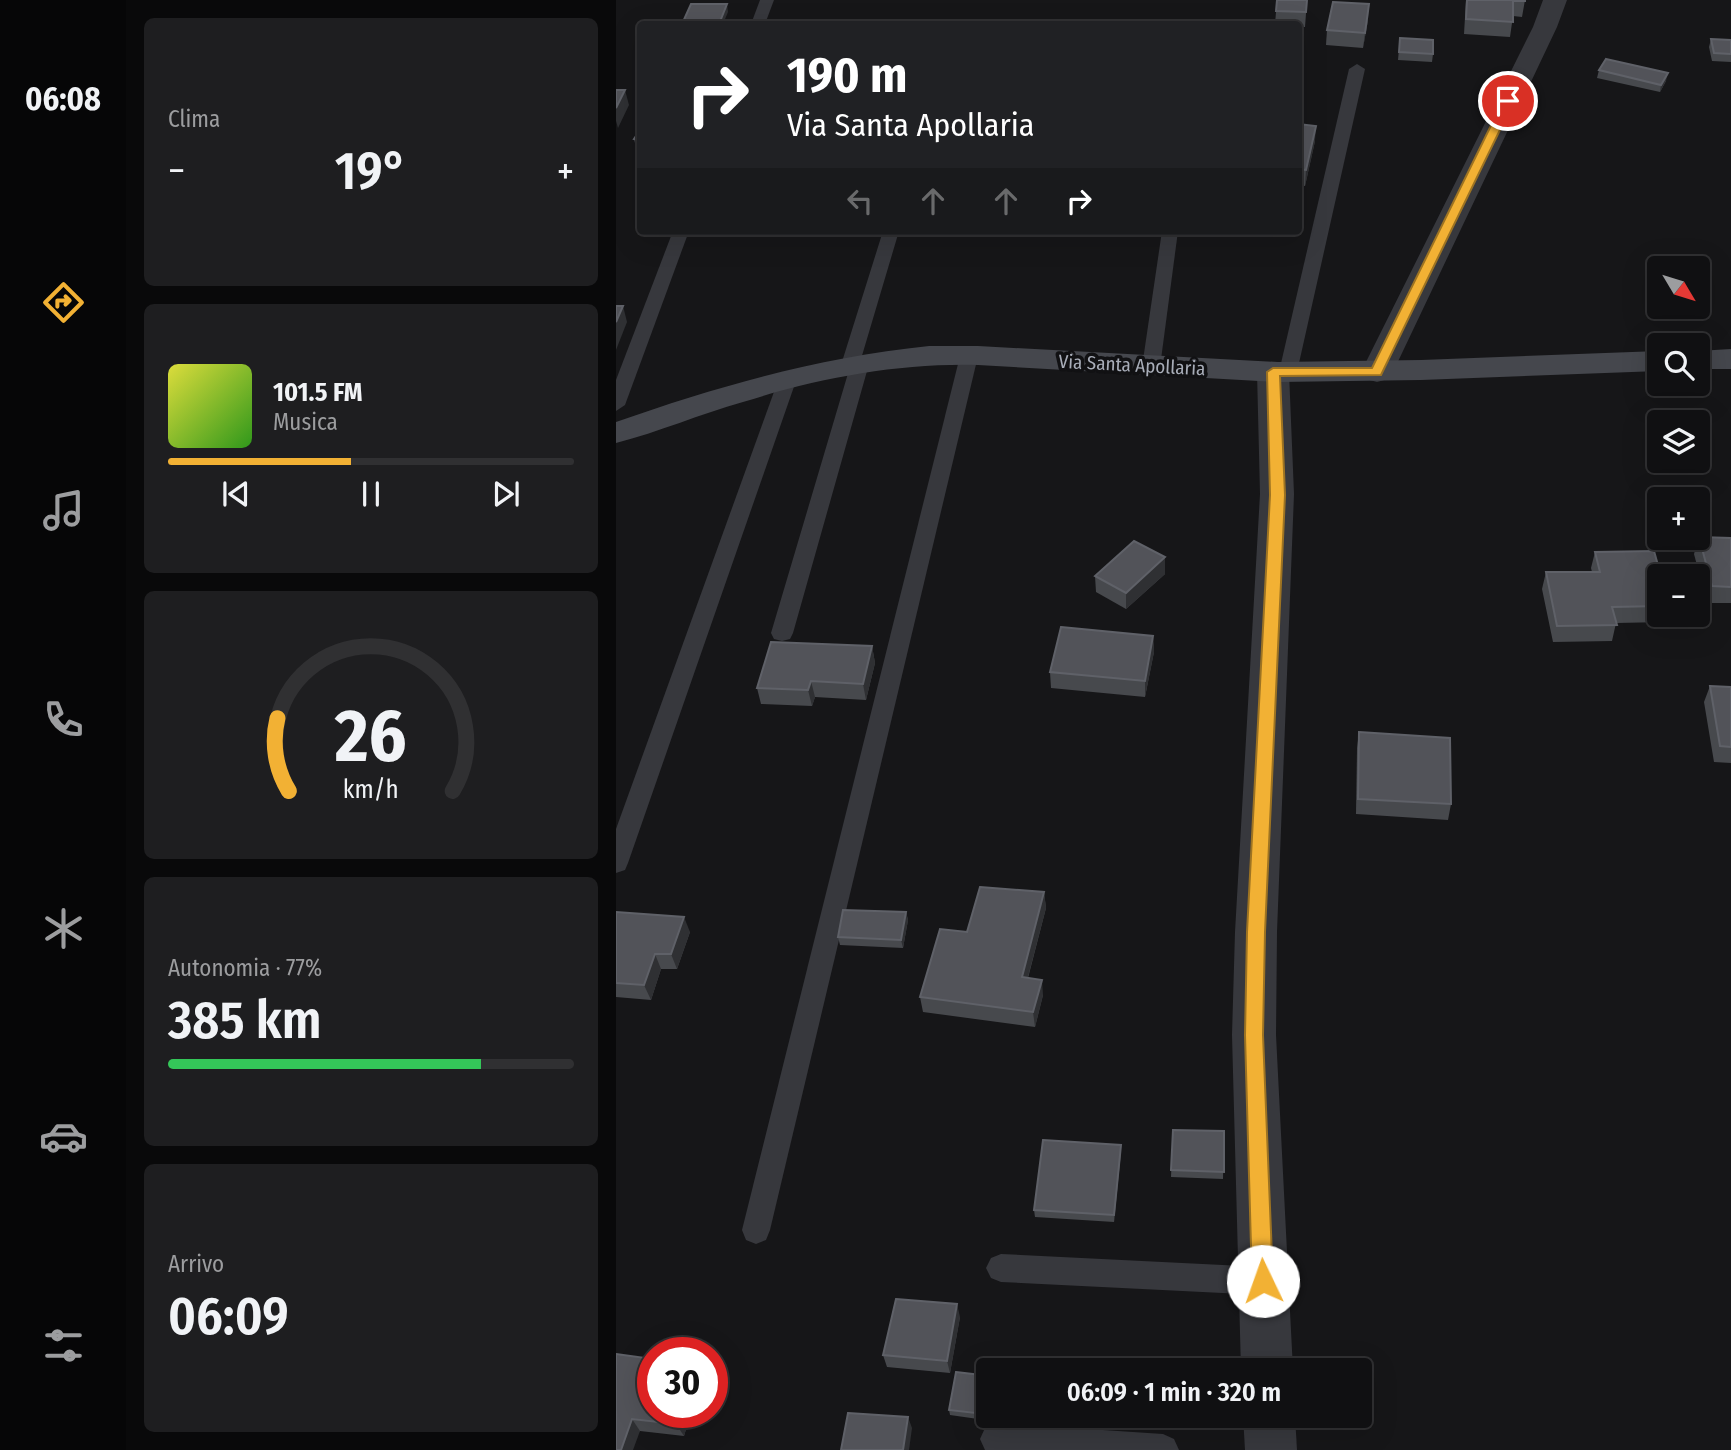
<!DOCTYPE html>
<html lang="it">
<head>
<meta charset="utf-8">
<style>
	body { margin:0; font-family:"Fira Sans Condensed",sans-serif; background:#1e1e20; color:#f1f3f6; height:100vh; display:flex; flex-direction:column; font-size:26px; white-space:nowrap }
	* { box-sizing:border-box; margin:0 }
	p { font-size:23px; color:#9c9d9f }
	.icon { flex:none; width:38px; height:38px; fill:none; stroke:currentColor; stroke-width:2; stroke-linecap:round; stroke-linejoin:round }
	.map { position:relative; flex:1; overflow:hidden }
	.panel { display:flex; flex-direction:column; gap:18px; padding:18px; background:#09090a; width:490px }
	.panel>* { flex:none }
	.banner { position:absolute; left:21px; top:21px; width:665px; height:214px; border-radius:7px; box-shadow:0 7px 28px #0002,0 0 0 2px #303032; background:#202124; color:#fff; overflow:hidden }
	.needle { width:46px; rotate:128deg }
	.buttons { position:absolute; left:1031px; top:256px; display:grid; gap:14px }
	.buttons a { display:grid; place-items:center; width:63px; height:63px; border-radius:7px; background:#101012; box-shadow:0 7px 28px #0002,0 0 0 2px #303032; font-size:35px }
	.speed { position:absolute; left:21px; top:1337px; display:flex; gap:14px; font-size:35px; font-weight:700; text-align:center }
	.speed>* { display:grid; place-content:center; width:91px; height:91px; border-radius:50%; background:#101012; box-shadow:0 7px 28px #0002,0 0 0 2px #303032; line-height:1 }
	.speed .limit { border:10px solid #d22; background:#fff; color:#111 }
	.pin { position:absolute; display:grid; place-items:center; width:60px; height:60px; color:#fff; margin:-30px; border:4px solid #fff; border-radius:50%; box-shadow:0 2px 7px #0007 }
	.me { position:absolute; width:77px; margin:-38px; rotate:357deg; stroke-linejoin:round; filter:drop-shadow(0 0 5px #0008) }
	.turn { display:flex; align-items:center; gap:24px; height:147px; padding:0 35px; font-size:32px }
	.turn .icon { width:91px; height:91px; stroke-width:2.5 }
	.turn b { display:block; font-size:49px; line-height:60px }
	.lanes { display:flex; align-items:center; height:66px; padding:0 35px; background:#0003; justify-content:center; gap:35px; direction:ltr }
	.lanes .off { opacity:.35 }
	.big { font-size:52px; font-weight:600; line-height:1.1 }
	.panel .widget { flex:1; display:flex; flex-direction:column; justify-content:center; gap:10px; min-width:0; padding:0 24px; border-radius:10px; background:#1e1e20 }
	.panel .dial { align-items:center; gap:0 }
	.dial svg { height:182px; overflow:visible; fill:none; stroke:#303032; stroke-width:7; stroke-linecap:round; text-anchor:middle }
	.dial text { fill:#f1f3f6; stroke:none }
	.song { display:flex; align-items:center; gap:21px }
	.cover { width:84px; height:84px; border-radius:10px; background:linear-gradient(135deg,hsl(60 70% 55%),hsl(110 70% 35%)) }
	.played { height:7px; border-radius:4px; background:linear-gradient(90deg,#f2b134 45%,#303032 45%) }
	.keys { display:flex; justify-content:space-around; direction:ltr }
	.heat { display:flex; justify-content:space-between; align-items:center; font-size:38px; direction:ltr }
	.charge { height:10px; border-radius:5px; background:linear-gradient(90deg,#34c759 77%,#303032 0) }
	.trip { position:absolute; left:360px; top:1358px; width:396px; height:70px; border-radius:7px; background:#101012; box-shadow:0 7px 28px #0002,0 0 0 2px #303032; font-weight:600; line-height:70px; text-align:center }
	main { display:flex; flex:1; min-height:0 }
	.tab-bar { display:flex; flex-direction:column; width:126px; justify-content:space-around; align-items:center; background:#060607; color:#9c9d9f }
	.tab-bar .icon { width:49px; height:49px }
	.tab-bar .on { color:#f2b134 }
	.tab-bar b { font-size:32px; color:#f1f3f6 }
	.map>svg:first-child { display:block }
	.lines { fill:none; stroke-linecap:round; stroke-linejoin:round }
	.lane { fill:#37383d; fill-rule:evenodd }
	.street { fill:#37383d; fill-rule:evenodd }
	.secondary { fill:#45474d; fill-rule:evenodd }
	.wall { fill:#47494d }
	.shaded-wall { fill:#2f3033 }
	.building { fill:#525359; stroke:#5f6168; stroke-width:2 }
	.route { fill:#f2b134; stroke:#9d7322; stroke-width:2 }
	.labels { text-anchor:middle; dominant-baseline:central; stroke-width:7; stroke-linejoin:round; paint-order:stroke }
	.street-label { font-size:19px; fill:#a8adb8; stroke:#111113 }
</style>
</head>
<body>
<main>
<nav class="tab-bar">
<b>06:08</b>
<svg class="icon on" aria-label="directions" viewBox="0 0 24 24"><path d="M12 3l9 9-9 9-9-9zM9 14v-3h6M13 9l2 2-2 2"/></svg>
<svg class="icon" aria-label="music" viewBox="0 0 24 24"><path d="M9 18V5l10-2v13"/><circle cx="6" cy="18" r="3"/><circle cx="16" cy="16" r="3"/></svg>
<svg class="icon" aria-label="phone" viewBox="0 0 24 24"><path d="M5 4h4l2 5-3 2q2 4 5 5l2-3 5 2v4C11 20 4 13 5 4z"/></svg>
<svg class="icon" aria-label="climate" viewBox="0 0 24 24"><path d="M12 3v18M4 7l16 10M4 17L20 7"/></svg>
<svg class="icon" aria-label="car" viewBox="0 0 24 24"><path d="M5 17H2v-5l4-1 3-4h7l3 4 3 1v5h-3M9 17h6M6 11h13"/><circle cx="7" cy="17" r="2"/><circle cx="17" cy="17" r="2"/></svg>
<svg class="icon" aria-label="filters" viewBox="0 0 24 24"><path d="M4 7h16M4 17h16"/><circle cx="9" cy="7" r="2"/><circle cx="15" cy="17" r="2"/></svg>
</nav>
<section class="panel">
<div class="widget"><p>Clima</p>
<div class="heat"><a>−</a><b class="big">19°</b><a>+</a></div>
</div>
<div class="widget">
<div class="song"><i class="cover"></i><div><b>101.5 FM</b><p>Musica</p></div></div>
<div class="played"></div>
<div class="keys"><svg class="icon" aria-label="previous" viewBox="0 0 24 24"><path d="M18 5L8 12l10 7zM5 5v14"/></svg><svg class="icon" aria-label="pause" viewBox="0 0 24 24"><path d="M8 5v14M16 5v14"/></svg><svg class="icon" aria-label="next" viewBox="0 0 24 24"><path d="M6 5l10 7-10 7zM19 5v14"/></svg></div>
</div>
<div class="widget dial"><svg viewBox="0 0 100 80">
<path d="M14 69A42 42 0 1 1 86 69"/>
<path d="M14 69A42 42 0 0 1 9 37" stroke="#f2b134"/>
<text x="50" y="56" font-size="32" font-weight="700">26</text>
<text x="50" y="72" font-size="11">km/h</text>
</svg></div>
<div class="widget"><p>Autonomia · 77%</p><b class="big">385 km</b><div class="charge"></div></div>
<div class="widget"><p>Arrivo</p><b class="big">06:09</b></div>
</section>
<div class="map">
<svg width="1115" height="1450" viewBox="0 0 1115 1450">
	<rect width="100%" height="100%" fill="#161618"/>
	<g class="lines">
		<g class="lane">
			<path d="M144 0H158L149 24H135Z"/>
			<path d="M741 64 749 69 681 372 672 378 663 372 733 69Z"/>
			<path d="M57 231H73L9 405 0 411V380Z"/>
			<path d="M267 231H283L245 359 253 364 177 633 174 639 166 641 158 639 155 633 233 370 225 365Z"/>
			<path d="M546 231H562L544 367 535 373 526 367Z"/>
			<path d="M353 350 362 356 154 1230 150 1240 140 1244 130 1240 126 1230 344 356Z"/>
			<path d="M172 372 181 378 12 863 9 870 0 873V829L163 378Z"/>
			<path d="M385 1254 647 1267 657 1271 662 1281 657 1291 647 1295 385 1282 375 1278 370 1268 375 1258Z"/>
			<path d="M380 1423 547 1434 558 1439 563 1450H369L364 1439 369 1428Z"/>
		</g>
		<g class="street">
			<path d="M927 0H951L941 27 777 372 772 379 761 382 750 379 745 372 917 27Z"/>
			<path d="M657 362 668 365 673 372 678 494 661 932 660 1035 677 1370H625L616 1035 619 932 644 494 641 372 646 365Z"/>
			<path d="M627 1416H679L681 1450H629Z"/>
		</g>
		<g class="secondary">
			<path d="M313 346H362L662 362 805 360 1043 351V371L805 380 662 382 362 365C282 363 203 378 127 402 84 414 43 432 0 443V422C102 386 205 357 313 346Z"/>
			<path d="M1115 349V369H1082V351Z"/>
		</g>
	</g>
	<g class="wall">
		<path d="M661 0H691L689 27H682V24H659Z"/>
		<path d="M850 0H909L906 17 897 16 894 37 848 34Z"/>
		<path d="M752 20 747 48 710 45 711 30Z"/>
		<path d="M784 38 817 54 816 62 782 60Z"/>
		<path d="M1095 39 1115 40V62L1096 61 1093 47Z"/>
		<path d="M983 70 1050 81 1044 92 981 78Z"/>
		<path d="M682 124 699 141 689 186 682 185Z"/>
		<path d="M24 130V155H22L18 139Z"/>
		<path d="M1083 537 1115 538V603H1091L1078 554Z"/>
		<path d="M979 552 1043 576V614H1051L1049 622 1000 623 996 641 937 642 926 589 930 572H976L975 568Z"/>
		<path d="M549 574 510 609 480 592 479 576Z"/>
		<path d="M537 636 538 652 529 697 435 688 434 672Z"/>
		<path d="M256 646 259 663 250 700 199 697 196 706 145 704 141 688Z"/>
		<path d="M1094 686 1115 687V763L1098 762 1088 702Z"/>
		<path d="M743 732 835 804 832 820 740 814 741 748Z"/>
		<path d="M428 892 430 908 412 978 427 995 419 1027 307 1012 304 997 351 932Z"/>
		<path d="M0 912 74 932 61 969H45L35 1000 0 997Z"/>
		<path d="M290 912 292 920 287 948 224 945 222 937Z"/>
		<path d="M557 1130 608 1131 607 1179 555 1177Z"/>
		<path d="M505 1145V1152L498 1222 419 1217 418 1210Z"/>
		<path d="M344 1317 334 1373 271 1367 267 1355Z"/>
		<path d="M37 1359V1412H75L68 1436 24 1431 0 1450Z"/>
		<path d="M373 1376V1403L369 1420 334 1415 333 1410Z"/>
	</g>
	<g class="shaded-wall">
		<path d="M111 4 112 12 107 24H103Z"/>
		<path d="M753 4 752 20 747 48 749 33Z"/>
		<path d="M1052 73 1050 81 1044 92 1045 85Z"/>
		<path d="M9 90 13 105 2 128 0 121V108Z"/>
		<path d="M700 126 699 141 689 186 690 170Z"/>
		<path d="M7 306 11 322 0 350V322Z"/>
		<path d="M549 557V574L510 609V593Z"/>
		<path d="M537 636 538 652 529 697V681Z"/>
		<path d="M256 646 259 663 250 700 247 684Z"/>
		<path d="M195 681 199 697 196 706 192 690Z"/>
		<path d="M428 892 430 908 408 992 406 977Z"/>
		<path d="M290 912 292 920 287 948 285 940Z"/>
		<path d="M68 917 74 932 61 969 55 954Z"/>
		<path d="M39 954 45 969 35 1000 28 985Z"/>
		<path d="M426 980 427 995 419 1027 417 1012Z"/>
		<path d="M505 1145V1152L498 1222V1215Z"/>
		<path d="M341 1304 344 1317 334 1373 331 1361Z"/>
		<path d="M373 1390V1403L369 1420 368 1414Z"/>
		<path d="M64 1412H75L68 1436 60 1424Z"/>
		<path d="M292 1417 296 1428 293 1450H287Z"/>
		<path d="M16 1419 24 1431 17 1450H5Z"/>
	</g>
	<g class="building">
		<path d="M661 0H691L690 12 660 11Z"/>
		<path d="M851 0H909V1H897V22L850 19Z"/>
		<path d="M717 2 753 4 749 33 711 30Z"/>
		<path d="M75 4H111L103 24H66Z"/>
		<path d="M784 38 817 40V54L783 52Z"/>
		<path d="M1095 39 1115 40V54L1098 53Z"/>
		<path d="M990 59 1052 73 1045 85 983 70Z"/>
		<path d="M0 90H9L0 108Z"/>
		<path d="M682 124 700 126 690 170 682 169Z"/>
		<path d="M24 130V140L18 139Z"/>
		<path d="M0 306H7L0 322Z"/>
		<path d="M1083 537 1115 538V587L1096 586Z"/>
		<path d="M518 541 549 557 510 593 479 576Z"/>
		<path d="M1038 551 1045 576H1043V606L996 607 1001 625 941 626 930 572H984L979 552Z"/>
		<path d="M445 627 537 636 529 681 434 672Z"/>
		<path d="M155 642 256 646 247 684 195 681 192 690 141 688Z"/>
		<path d="M1094 686 1115 687V747L1104 746Z"/>
		<path d="M743 732 834 738 835 804 742 799Z"/>
		<path d="M364 887 428 892 406 977 426 980 417 1012 304 997 324 929 351 932Z"/>
		<path d="M227 910 290 912 285 940 222 937Z"/>
		<path d="M0 912 68 917 55 954H39L28 985 0 983Z"/>
		<path d="M557 1130 608 1131V1172L555 1170Z"/>
		<path d="M427 1140 505 1145 498 1215 418 1210Z"/>
		<path d="M280 1299 341 1304 331 1361 267 1355Z"/>
		<path d="M0 1354 37 1359V1412H64L60 1424 16 1419 5 1450H0Z"/>
		<path d="M340 1372 373 1376V1390L368 1414 333 1410Z"/>
		<path d="M232 1413 292 1417 287 1450H225Z"/>
	</g>
	<path class="route" d="M892 98 898 101 765 375 664 376 669 495 649 932 647 1035 657 1281 654 1288 647 1291 639 1288 636 1281 629 1035 631 932 654 495 651 372 657 368H756L887 101Z"/>
	<g class="labels">
		<g class="street-label">
			<text transform="translate(516 365) rotate(3)">Via Santa Apollaria</text>
		</g>
	</g>
</svg>
<div class="buttons">
<a><svg class="needle" viewBox="-14 -14 28 28"><path d="M0-13l5 13h-10z" fill="#e53935"/><path d="M0 13l5-13h-10z" fill="#9c9d9f"/></svg></a>
<a><svg class="icon" aria-label="search" viewBox="0 0 24 24"><circle cx="10" cy="10" r="6"/><path d="M15 15l6 6"/></svg></a>
<a><svg class="icon" aria-label="layers" viewBox="0 0 24 24"><path d="M12 4l9 5-9 5-9-5zM3 14l9 5 9-5"/></svg></a>
<a>+</a>
<a>−</a>
</div>
<div class="speed"><div class="limit">30</div></div>
<div class="pin" style="left:892px;top:101px;background:#d93025"><svg class="icon" aria-label="arrive" viewBox="0 0 24 24"><path d="M6 21V4h12l-3 4 3 4H6"/></svg></div>
<svg class="me" style="left:647px;top:1281px" viewBox="-20 -20 40 40"><circle r="19" fill="#fff"/><path d="M0-13L10 11 0 6-10 11z" fill="#f2b134"/></svg>
<div class="trip">06:09 · 1 min · 320 m</div>
<div class="banner">
<div class="turn"><svg class="icon" aria-label="right" viewBox="0 0 24 24"><path d="M7 20v-9h11M14 6l5 5-5 5"/></svg><div><b>190 m</b>Via Santa Apollaria</div></div>
<div class="lanes"><svg class="icon off" aria-label="left" viewBox="0 0 24 24"><path d="M17 20v-9H6M10 6l-5 5 5 5"/></svg><svg class="icon off" aria-label="ahead" viewBox="0 0 24 24"><path d="M12 20V5M6 11l6-6 6 6"/></svg><svg class="icon off" aria-label="ahead" viewBox="0 0 24 24"><path d="M12 20V5M6 11l6-6 6 6"/></svg><svg class="icon" aria-label="right" viewBox="0 0 24 24"><path d="M7 20v-9h11M14 6l5 5-5 5"/></svg></div>
</div>
</div>
</main>
</body>
</html>
